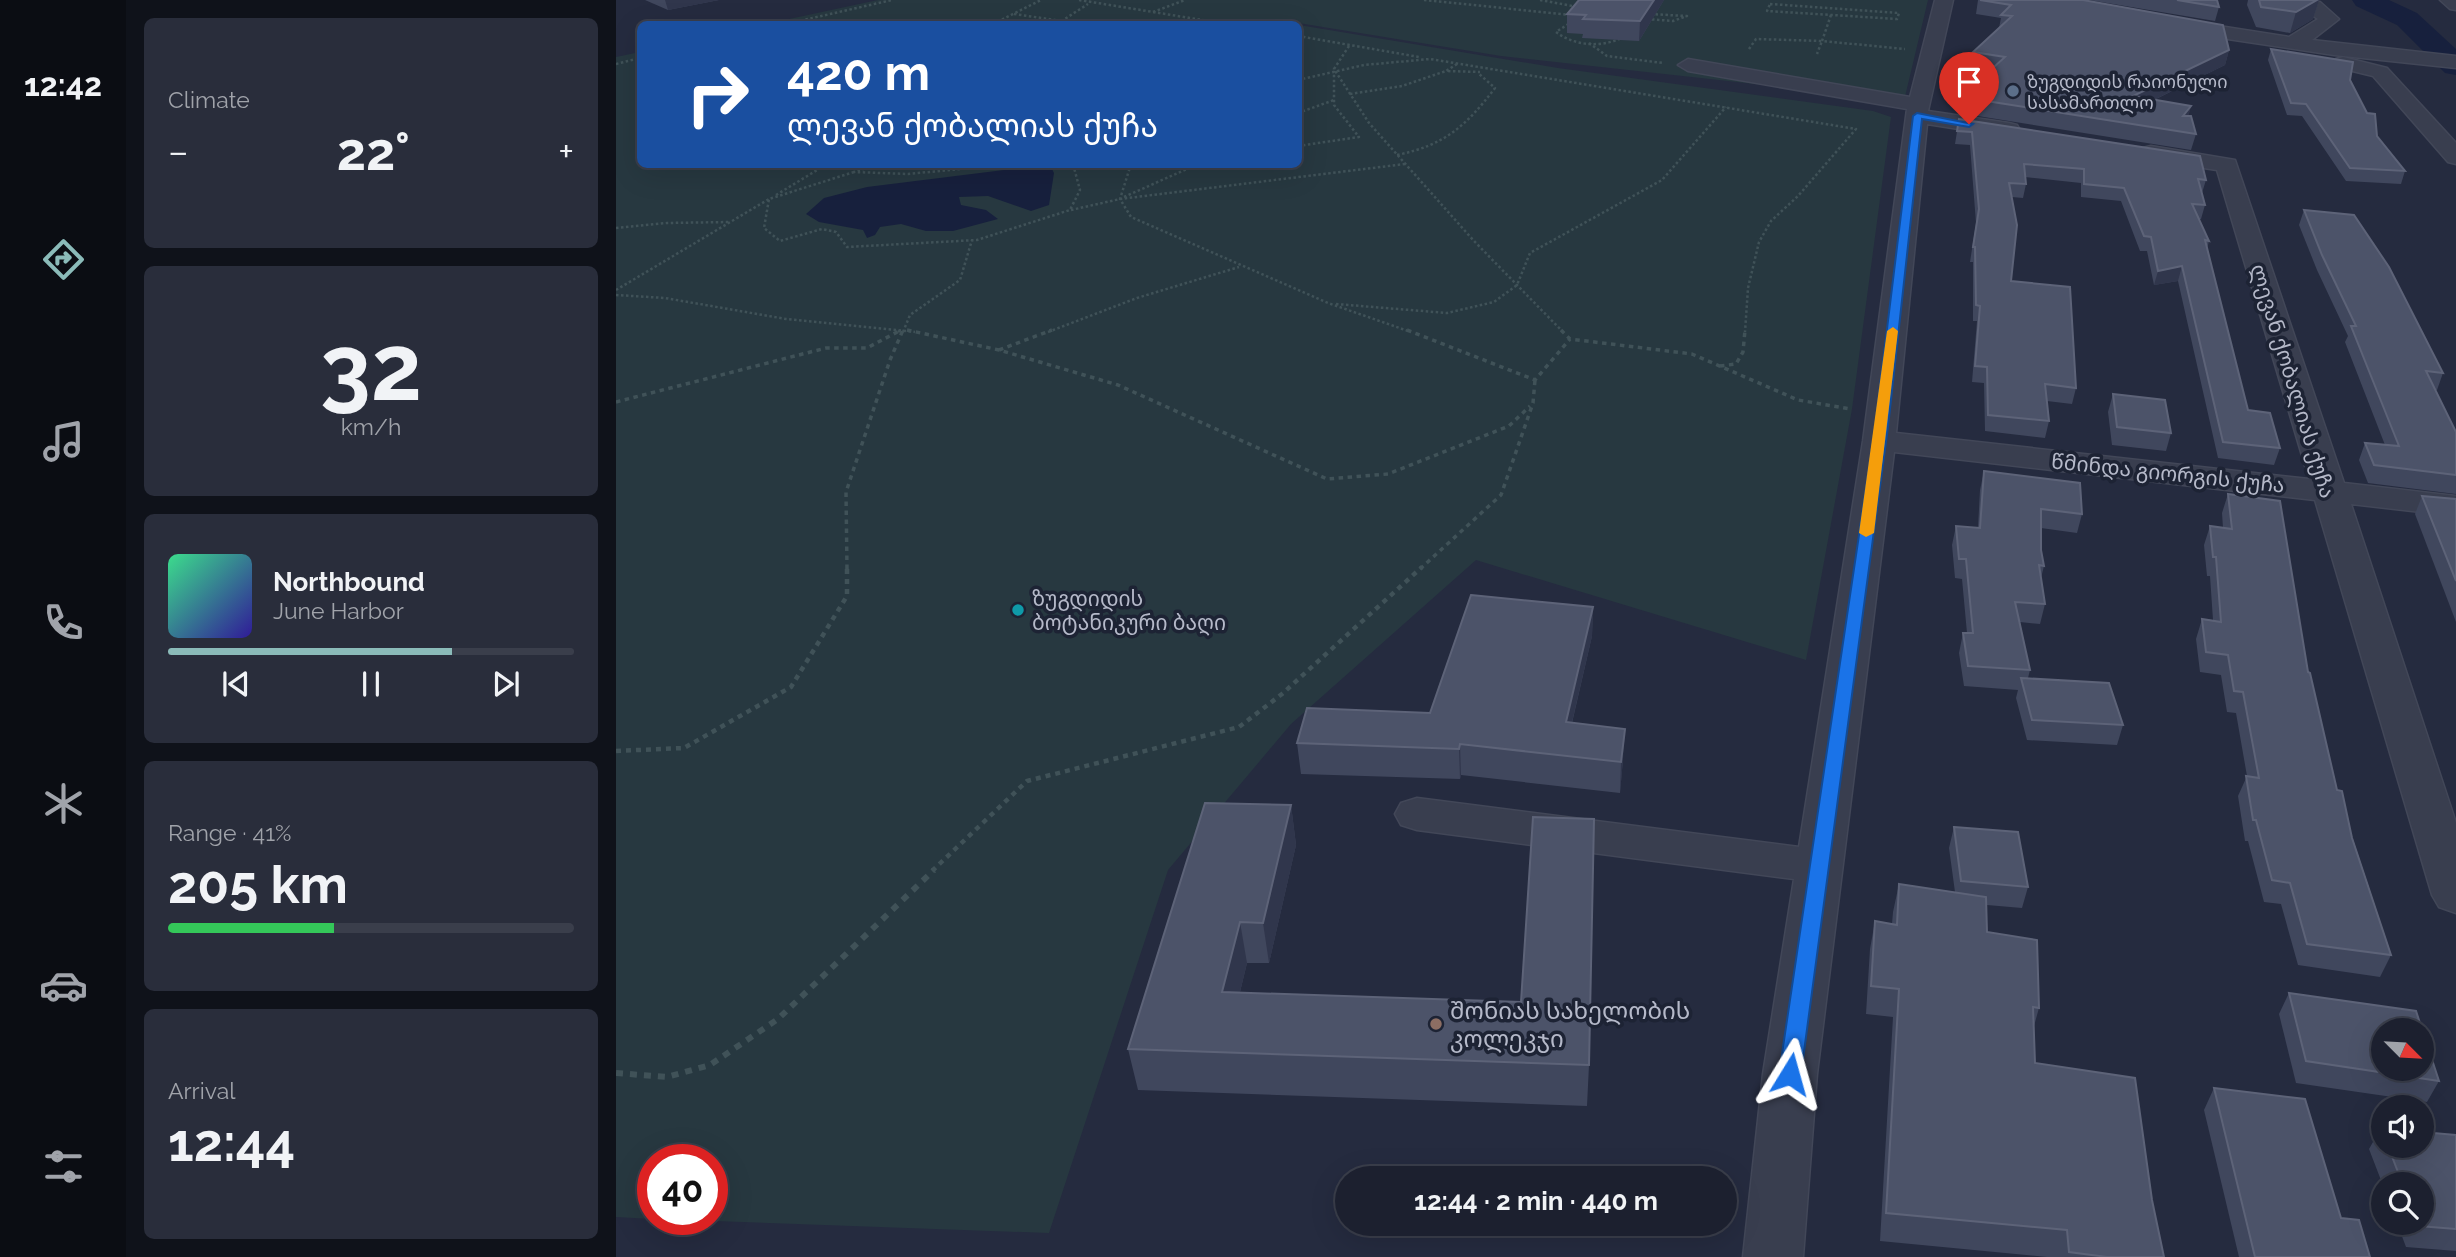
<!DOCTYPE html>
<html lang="en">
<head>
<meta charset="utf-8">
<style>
	body { margin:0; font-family:Raleway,"Noto Sans Georgian",sans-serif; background:#292d3b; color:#f1f3f6; height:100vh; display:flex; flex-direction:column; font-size:26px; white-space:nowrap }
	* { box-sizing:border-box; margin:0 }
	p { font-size:23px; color:#a0a3aa }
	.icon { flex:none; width:38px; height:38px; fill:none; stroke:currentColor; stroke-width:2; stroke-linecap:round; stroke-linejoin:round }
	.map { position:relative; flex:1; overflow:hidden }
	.details { display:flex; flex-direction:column; gap:18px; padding:18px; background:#0f121a; width:490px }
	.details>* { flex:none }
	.top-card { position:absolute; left:21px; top:21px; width:665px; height:147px; border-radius:10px; box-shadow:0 7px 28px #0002,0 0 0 2px #3a3e4b; background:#1a4fa0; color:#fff; overflow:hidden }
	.needle { width:46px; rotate:114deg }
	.controls { position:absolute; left:1755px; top:1018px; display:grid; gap:14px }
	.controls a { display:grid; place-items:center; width:63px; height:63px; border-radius:50%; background:#1c202f; box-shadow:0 7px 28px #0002,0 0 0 2px #3a3e4b; font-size:35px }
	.speed { position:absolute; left:21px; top:1144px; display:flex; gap:14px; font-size:35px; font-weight:700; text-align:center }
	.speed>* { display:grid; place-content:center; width:91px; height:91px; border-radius:50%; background:#1c202f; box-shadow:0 7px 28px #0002,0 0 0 2px #3a3e4b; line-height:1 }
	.speed .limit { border:10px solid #d22; background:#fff; color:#111 }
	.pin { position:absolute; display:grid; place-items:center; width:60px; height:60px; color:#fff; margin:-72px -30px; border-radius:50% 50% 50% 0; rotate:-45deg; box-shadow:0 0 7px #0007 }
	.pin .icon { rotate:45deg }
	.me { position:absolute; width:77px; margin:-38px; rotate:8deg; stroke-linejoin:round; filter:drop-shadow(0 0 5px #0008) }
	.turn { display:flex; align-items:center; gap:24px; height:147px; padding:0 35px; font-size:32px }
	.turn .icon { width:91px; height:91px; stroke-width:2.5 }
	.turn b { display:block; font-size:49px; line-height:60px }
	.big { font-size:52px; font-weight:700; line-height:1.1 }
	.details .card { flex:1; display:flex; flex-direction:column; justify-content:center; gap:10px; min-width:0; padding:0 24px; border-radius:10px; background:#292d3b }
	.details .dial { align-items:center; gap:0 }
	.dial b { font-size:91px; line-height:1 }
	.song { display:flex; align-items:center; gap:21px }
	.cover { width:84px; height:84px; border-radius:10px; background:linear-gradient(135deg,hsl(150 70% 55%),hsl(250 70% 35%)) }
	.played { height:7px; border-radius:4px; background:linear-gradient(90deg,#8bbbb9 70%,#3a3e4b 70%) }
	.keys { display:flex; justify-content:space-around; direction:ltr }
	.heat { display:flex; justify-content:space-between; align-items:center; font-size:38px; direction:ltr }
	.charge { height:10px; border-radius:5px; background:linear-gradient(90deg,#34c759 41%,#3a3e4b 0) }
	.trip { position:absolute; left:719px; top:1166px; width:402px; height:70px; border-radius:35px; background:#1c202f; box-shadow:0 7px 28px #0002,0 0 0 2px #3a3e4b; font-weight:700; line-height:70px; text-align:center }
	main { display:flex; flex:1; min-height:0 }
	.menu { display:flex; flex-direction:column; width:126px; justify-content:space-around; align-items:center; background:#0b0d13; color:#a0a3aa }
	.menu .icon { width:49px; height:49px }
	.menu .current { color:#8bbbb9 }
	.menu b { font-size:32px; color:#f1f3f6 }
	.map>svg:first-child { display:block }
	.green { fill:#273840 }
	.water { fill:#17203d }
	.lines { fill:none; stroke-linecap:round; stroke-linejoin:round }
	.river { fill:#17203d; fill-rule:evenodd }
	.minor-casing { stroke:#424758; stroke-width:3 }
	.path-far3 { stroke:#405258; stroke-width:2.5; stroke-dasharray:2.5 2.5; stroke-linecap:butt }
	.path-far2 { stroke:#405258; stroke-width:3.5; stroke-dasharray:4.5 4.5; stroke-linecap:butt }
	.path-far1 { stroke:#405258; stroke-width:4.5; stroke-dasharray:5 5; stroke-linecap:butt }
	.path { stroke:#405258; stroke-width:6; stroke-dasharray:7 7; stroke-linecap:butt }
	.minor { fill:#393e4f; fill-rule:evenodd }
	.wall { fill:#40475d }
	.shaded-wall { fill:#30364c }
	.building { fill:#4c5369; stroke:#5d6378; stroke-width:2; fill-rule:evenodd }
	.route { fill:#1a73e8; stroke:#114b97; stroke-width:2 }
	.slow { fill:#f59e0b }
	.service-dot { fill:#5c6f8a; stroke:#1d2334; stroke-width:2.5 }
	.culture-dot { fill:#0f9aa8; stroke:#1d2334; stroke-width:2.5 }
	.education-dot { fill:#8d6e63; stroke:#1d2334; stroke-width:2.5 }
	.labels { text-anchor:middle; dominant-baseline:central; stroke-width:7; stroke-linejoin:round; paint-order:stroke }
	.far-poi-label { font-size:18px; fill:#b5b9c9; stroke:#1d2334; text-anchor:start }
	.street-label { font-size:21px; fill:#b5b9c9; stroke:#1d2334 }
	.poi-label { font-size:21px; fill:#b5b9c9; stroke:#1d2334; text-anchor:start }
	.near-poi-label { font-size:24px; fill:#b5b9c9; stroke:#1d2334; text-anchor:start }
</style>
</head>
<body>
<main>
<nav class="menu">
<b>12:42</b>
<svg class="icon current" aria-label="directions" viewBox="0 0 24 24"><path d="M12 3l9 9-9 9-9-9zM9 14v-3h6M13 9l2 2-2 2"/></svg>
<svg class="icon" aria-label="music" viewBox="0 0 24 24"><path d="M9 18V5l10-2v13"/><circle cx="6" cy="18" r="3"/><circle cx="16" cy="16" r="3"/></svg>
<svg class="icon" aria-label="phone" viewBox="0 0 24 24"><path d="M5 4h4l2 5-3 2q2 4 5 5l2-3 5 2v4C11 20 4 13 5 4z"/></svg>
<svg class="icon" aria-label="climate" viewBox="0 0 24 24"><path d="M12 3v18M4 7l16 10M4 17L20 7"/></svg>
<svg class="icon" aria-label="car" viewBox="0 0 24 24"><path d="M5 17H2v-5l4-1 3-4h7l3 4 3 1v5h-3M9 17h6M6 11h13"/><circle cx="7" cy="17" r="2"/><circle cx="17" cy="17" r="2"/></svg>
<svg class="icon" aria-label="filters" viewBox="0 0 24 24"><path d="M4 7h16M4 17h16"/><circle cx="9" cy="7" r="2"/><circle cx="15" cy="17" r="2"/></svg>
</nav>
<section class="details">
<div class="card"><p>Climate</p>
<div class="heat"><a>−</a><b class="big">22°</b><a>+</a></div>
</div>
<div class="card dial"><b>32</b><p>km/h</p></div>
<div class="card">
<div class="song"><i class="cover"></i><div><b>Northbound</b><p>June Harbor</p></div></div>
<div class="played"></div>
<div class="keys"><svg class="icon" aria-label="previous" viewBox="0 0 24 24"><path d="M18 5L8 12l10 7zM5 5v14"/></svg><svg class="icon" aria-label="pause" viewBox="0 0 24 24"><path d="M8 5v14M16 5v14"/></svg><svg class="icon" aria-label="next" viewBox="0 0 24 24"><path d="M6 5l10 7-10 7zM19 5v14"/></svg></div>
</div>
<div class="card"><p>Range · 41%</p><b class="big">205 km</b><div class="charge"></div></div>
<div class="card"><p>Arrival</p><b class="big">12:44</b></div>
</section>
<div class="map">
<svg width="1840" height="1257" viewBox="0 0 1840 1257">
	<rect width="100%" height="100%" fill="#252b3f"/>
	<g class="green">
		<path d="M262 0H1312L1287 105 1166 87 885 56 658 19 680 24H150Z"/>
		<path d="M683 25 942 68 1257 111 1275 117 1236 409 1190 660 860 560 675 724 552 870 433 1233 71 1220H96V1160H37V1219L0 1217V57L24 52V164H682Z"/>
	</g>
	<path class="water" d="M429 165H434L438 173 433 205 415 211 372 196 343 197 345 205 370 210 382 219 337 231H310L285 224 264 227 259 235 251 238 247 230 203 222 190 214 208 198 251 187Z"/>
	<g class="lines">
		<path class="river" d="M1736 0H1773L1801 13 1840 49V75L1829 73 1781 25 1740 6Z"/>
		<defs>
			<g id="minor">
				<path d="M1319 0H1337L1312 111 1393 123 1401 125 1404 130 1401 135 1393 137 1311 124 1280 433 1693 479 1601 170 1535 160 1527 158 1524 153 1527 148 1535 146 1619 160 1728 483 1840 496V516L1735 504 1840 823V913L1823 907 1816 895 1699 500 1278 452 1201 1074 1187 1257H1127L1147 1074 1178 879 801 830 785 825 779 814 785 803 801 798 1183 847 1247 441 1291 109 1072 71 1062 65 1072 59 1294 97Z"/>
				<path d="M1672 0 1704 2 1723 19 1696 40 1840 56V68L1718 55 1558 31 1549 25 1558 19 1673 37 1702 19Z"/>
				<path d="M1824 0H1840V10L1834 9Z"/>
				<path d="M1727 57 1771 68 1840 143V164L1832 162 1757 76 1720 67 1717 63 1720 59Z"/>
			</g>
		</defs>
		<use href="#minor" class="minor-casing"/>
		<g class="path-far3">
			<path d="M463 0 611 24"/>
			<path d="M808 0 955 15"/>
			<path d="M924 0 962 7"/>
			<path d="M1154 4 1283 13 1281 19 1151 11Z"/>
			<path d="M537 12 569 0"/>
			<path d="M398 14 446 21"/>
			<path d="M1215 15 1206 41 1289 49"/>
			<path d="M1031 19 1057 21 1071 16 1033 14"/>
			<path d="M978 21 1002 25 1014 33C993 48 961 48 940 32L954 23Z"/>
			<path d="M170 24 276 0"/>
			<path d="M377 24 425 0"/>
			<path d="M441 24 472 4"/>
			<path d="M563 24 572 19"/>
			<path d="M682 36 803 57"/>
			<path d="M973 43 991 56 1047 63"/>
			<path d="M733 46 718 69 753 123 858 241 947 332"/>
			<path d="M1133 49 1140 39 1206 41 1201 54"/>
			<path d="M0 64 24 58"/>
			<path d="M841 64 830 71 864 72"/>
			<path d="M682 80 748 65 814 59 1240 129 1182 196 1155 221 1143 242 1132 288 1129 332"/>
			<path d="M734 94 786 86 830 71"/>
			<path d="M682 113 718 100"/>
			<path d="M682 146 743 137 718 105V71"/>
			<path d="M781 155C829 145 850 126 879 88L862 73"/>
			<path d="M263 164 238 172 292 174 397 164"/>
			<path d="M515 164 504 199 515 217 712 303 795 332"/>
			<path d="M238 172 153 199 148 228 164 241 206 229 220 232 231 247 361 240 454 210 464 190 457 164"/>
			<path d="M160 195 211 164"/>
			<path d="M508 197 582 164"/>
			<path d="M455 210 504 199 789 164"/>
			<path d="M0 228 51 223 113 222"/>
			<path d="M0 290 153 199"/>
			<path d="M0 295 49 298 170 319 299 332"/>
			<path d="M720 304 831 313 878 302 901 285 914 253 1046 180 1110 107"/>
			<path d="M282 332 285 330"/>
			<path d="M287 332 294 315 344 280 356 240"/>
			<path d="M432 332 521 298 623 267"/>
		</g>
		<g class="path-far2">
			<path d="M291 330 383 350 502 385 711 479 772 474 893 426 914 406"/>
			<path d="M791 330 919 380 954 339"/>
			<path d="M945 330 954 339 1076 354 1182 400 1235 409"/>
			<path d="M383 350 436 330"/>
			<path d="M1104 366 1120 364 1127 352 1129 330"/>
			<path d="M0 402 210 348H251L285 330"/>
			<path d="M231 569 230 492 274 360 287 330"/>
			<path d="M804 569 885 495 917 403 919 380"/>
		</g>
		<g class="path-far1">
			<path d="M0 751 68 748 175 687 231 596V567"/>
			<path d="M316 871 411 781 623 727 666 694 806 567"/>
		</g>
		<path class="path" d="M0 1073 51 1077 94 1065 162 1019 318 870"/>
		<use href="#minor" class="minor"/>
	</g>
	<g class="wall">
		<path d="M29 0H103L52 10Z"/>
		<path d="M1048 0 1023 41 966 38 967 34 951 33V14Z"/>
		<path d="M1362 0H1467L1613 50 1609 65 1538 100 1575 106 1572 116 1580 134 1575 150 1343 113 1345 97 1375 70 1354 67 1357 52 1383 28 1385 18 1360 14Z"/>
		<path d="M1473 0H1601L1603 7 1599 21Z"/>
		<path d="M1632 0H1703L1697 19 1674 33 1640 27 1631 5Z"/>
		<path d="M1655 49 1734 80 1761 136 1789 171 1785 184 1730 181 1686 116 1671 115 1652 60Z"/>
		<path d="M1343 119 1590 180 1586 193 1589 205 1585 219H1583L1593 241 1591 249 1632 410 1664 448 1658 465 1602 458 1562 281 1538 285 1531 251H1524L1505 201 1465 197V183L1409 177 1410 184 1407 198 1396 197 1395 281 1460 388 1456 404 1431 401 1433 421 1429 438 1369 431 1368 383 1356 382 1361 321H1357V262H1354L1360 223 1354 145 1339 144Z"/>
		<path d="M1688 210 1827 373 1821 390H1819L1840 432V494L1752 483 1743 460 1749 443 1769 445 1729 342 1732 336 1701 270 1683 225Z"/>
		<path d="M1497 394 1555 433 1550 451 1496 445 1492 412Z"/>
		<path d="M1368 471 1466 514 1461 533 1425 528V550L1428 566 1425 578 1429 604 1424 624 1404 622 1414 670 1412 678 1507 725 1501 745 1411 740 1400 698 1402 690 1348 686 1343 653 1347 633H1351L1346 579 1339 578 1336 545 1340 526 1362 528 1364 490Z"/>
		<path d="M1612 494 1692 672 1721 790 1775 955 1764 977 1682 965 1665 904 1648 902 1632 841H1629L1622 796 1631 776 1620 713 1611 712 1605 675 1584 672 1580 639 1586 619 1597 620 1594 576H1591L1588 545 1594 526 1607 528 1606 513Z"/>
		<path d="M1806 496 1840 499V622L1799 514Z"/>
		<path d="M977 607 976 636 956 723 1007 759 1004 793 845 775 844 779 685 774 681 743 814 713Z"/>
		<path d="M675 805 680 845 653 963H631L624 992 973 1065 971 1106 522 1090 512 1049Z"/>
		<path d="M1338 827 1412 887 1406 908 1371 905V932L1423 1008 1418 1026 1419 1063 1536 1200 1548 1257H1431L1264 1241 1277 1017 1250 1014 1254 949 1259 921 1276 924 1277 912 1283 884 1339 892 1333 848Z"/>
		<path d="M1673 993 1823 1081 1811 1102 1680 1083 1663 1014Z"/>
		<path d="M1598 1088 1725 1218 1754 1257H1623L1588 1110Z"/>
		<path d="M1765 1128H1768V1146H1806L1840 1135V1251L1790 1247 1781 1223H1806V1185H1768V1188L1753 1149Z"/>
	</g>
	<g class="shaded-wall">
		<path d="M49 0H103L52 10Z"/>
		<path d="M1038 0H1048L1023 41 1024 21Z"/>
		<path d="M1701 0H1703L1697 19 1674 33 1680 12Z"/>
		<path d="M1613 50 1609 65 1513 112 1517 96Z"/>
		<path d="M1575 106 1571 122 1563 132 1567 116Z"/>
		<path d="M1566 266 1562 281 1538 285 1542 271Z"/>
		<path d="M977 607 976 636 949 752 950 722Z"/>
		<path d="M1009 729 1007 759 1004 793 1005 762Z"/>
		<path d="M844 744 845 775 844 779 843 749Z"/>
		<path d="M675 805 680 845 653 963 647 923Z"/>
		<path d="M624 922 631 963 614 1033 606 992Z"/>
	</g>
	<g class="building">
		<path d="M963 0H1038L1024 21 967 19 970 15 951 14Z"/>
		<path d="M1364 0H1467L1607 25 1613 50 1517 96 1575 106 1567 116H1575L1580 134 1345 97 1389 57 1357 52 1396 16 1385 15 1395 5Z"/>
		<path d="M1561 0H1601L1603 7Z"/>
		<path d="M1643 0H1701L1680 12 1645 7Z"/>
		<path d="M1655 49 1737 62 1734 80 1751 113 1759 114 1761 136 1789 171 1734 168 1690 104 1675 103Z"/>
		<path d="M1343 119 1584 156 1590 180 1582 179 1589 205 1576 204 1593 241 1589 240 1632 410 1654 413 1664 448 1607 442 1566 266 1542 271 1535 237 1528 236 1508 188 1468 184V169L1408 164 1410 184 1393 183 1401 225 1395 281 1454 287 1460 388 1429 384 1433 421 1372 415 1371 367 1359 366 1364 306 1360 305 1359 247H1357L1363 209 1356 132 1341 131Z"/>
		<path d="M1688 210 1738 215 1773 267 1827 373 1810 371 1840 432V475L1758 465 1749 443 1783 446 1735 326H1740L1706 255Z"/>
		<path d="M1497 394 1549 400 1555 433 1501 427Z"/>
		<path d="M1368 471 1464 483 1466 514 1425 509V550L1428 566 1423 565 1429 604 1399 602 1414 670 1352 666 1347 633H1357L1350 559H1343L1340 526 1364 528Z"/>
		<path d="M1612 494 1664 501 1692 672 1694 673 1721 790 1726 791 1736 838 1775 955 1691 944 1674 883 1656 880 1640 820H1637L1630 776 1643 778 1627 692 1618 691 1612 655 1590 652 1586 619 1605 622 1600 557H1597L1594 526 1616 529Z"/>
		<path d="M1806 496 1840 499V581Z"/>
		<path d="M855 595 977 607 950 722 1009 729 1005 762 844 744 843 749 681 743 691 708 814 713Z"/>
		<path d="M1405 678 1493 683 1507 725 1416 720Z"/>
		<path d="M589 803 675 805 647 923 624 922 606 992 905 1002 917 817 978 819 973 1065 512 1049Z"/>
		<path d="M1338 827 1402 832 1412 887 1345 881Z"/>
		<path d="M1283 884 1370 897 1371 932 1421 940 1423 1008 1417 1007 1419 1063 1519 1078 1536 1200 1548 1257H1491L1453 1252 1451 1230 1270 1213 1283 989 1255 986 1259 921 1281 925Z"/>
		<path d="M1673 993 1800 1011 1823 1081 1690 1061ZM1768 1031H1806V1069H1768Z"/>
		<path d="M1598 1088 1689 1099 1725 1218 1743 1220 1754 1257H1639Z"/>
		<path d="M1806 1132 1840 1135V1229L1803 1226 1802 1223H1806V1185H1787L1772 1146H1806Z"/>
	</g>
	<path class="route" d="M1301 113 1357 124 1353 127 1306 119 1272 427 1185 1074 1182 1080 1174 1083 1166 1080 1163 1074 1259 427 1297 116Z"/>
	<path class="slow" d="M1277 327 1282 331 1258 533 1250 537 1243 533 1271 331Z"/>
	<circle class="service-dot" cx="1397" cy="91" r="7"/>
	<circle class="culture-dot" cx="402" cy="610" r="7"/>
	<circle class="education-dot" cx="820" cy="1024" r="7"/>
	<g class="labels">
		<g class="far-poi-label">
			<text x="1411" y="81">ზუგდიდის რაიონული<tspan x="1411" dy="21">სასამართლო</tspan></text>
		</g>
		<g class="street-label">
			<text transform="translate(1677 381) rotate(73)">ლევან ქობალიას ქუჩა</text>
			<text transform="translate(1552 473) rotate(6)">წმინდა გიორგის ქუჩა</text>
		</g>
		<g class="poi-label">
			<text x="416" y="598">ზუგდიდის<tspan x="416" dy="24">ბოტანიკური ბაღი</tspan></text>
		</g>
		<g class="near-poi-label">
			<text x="834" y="1010">შონიას სახელობის<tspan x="834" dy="28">კოლეკჯი</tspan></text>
		</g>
	</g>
</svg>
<div class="controls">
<a><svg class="needle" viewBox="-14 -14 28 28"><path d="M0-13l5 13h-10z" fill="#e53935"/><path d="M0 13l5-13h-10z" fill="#a0a3aa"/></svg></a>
<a><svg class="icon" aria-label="sound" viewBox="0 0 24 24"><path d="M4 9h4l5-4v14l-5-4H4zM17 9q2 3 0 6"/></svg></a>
<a><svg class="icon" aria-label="search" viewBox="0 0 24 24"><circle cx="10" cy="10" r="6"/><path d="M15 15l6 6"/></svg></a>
</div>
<div class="speed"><div class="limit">40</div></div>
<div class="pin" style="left:1353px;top:124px;background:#d93025"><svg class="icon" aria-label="arrive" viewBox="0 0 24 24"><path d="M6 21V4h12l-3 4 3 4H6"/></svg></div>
<svg class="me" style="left:1174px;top:1074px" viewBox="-20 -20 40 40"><path d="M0-17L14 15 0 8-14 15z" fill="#1a73e8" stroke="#fff" stroke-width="4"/></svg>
<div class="trip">12:44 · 2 min · 440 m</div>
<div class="top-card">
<div class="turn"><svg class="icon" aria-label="right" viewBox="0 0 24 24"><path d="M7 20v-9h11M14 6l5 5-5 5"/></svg><div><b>420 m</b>ლევან ქობალიას ქუჩა</div></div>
</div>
</div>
</main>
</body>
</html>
